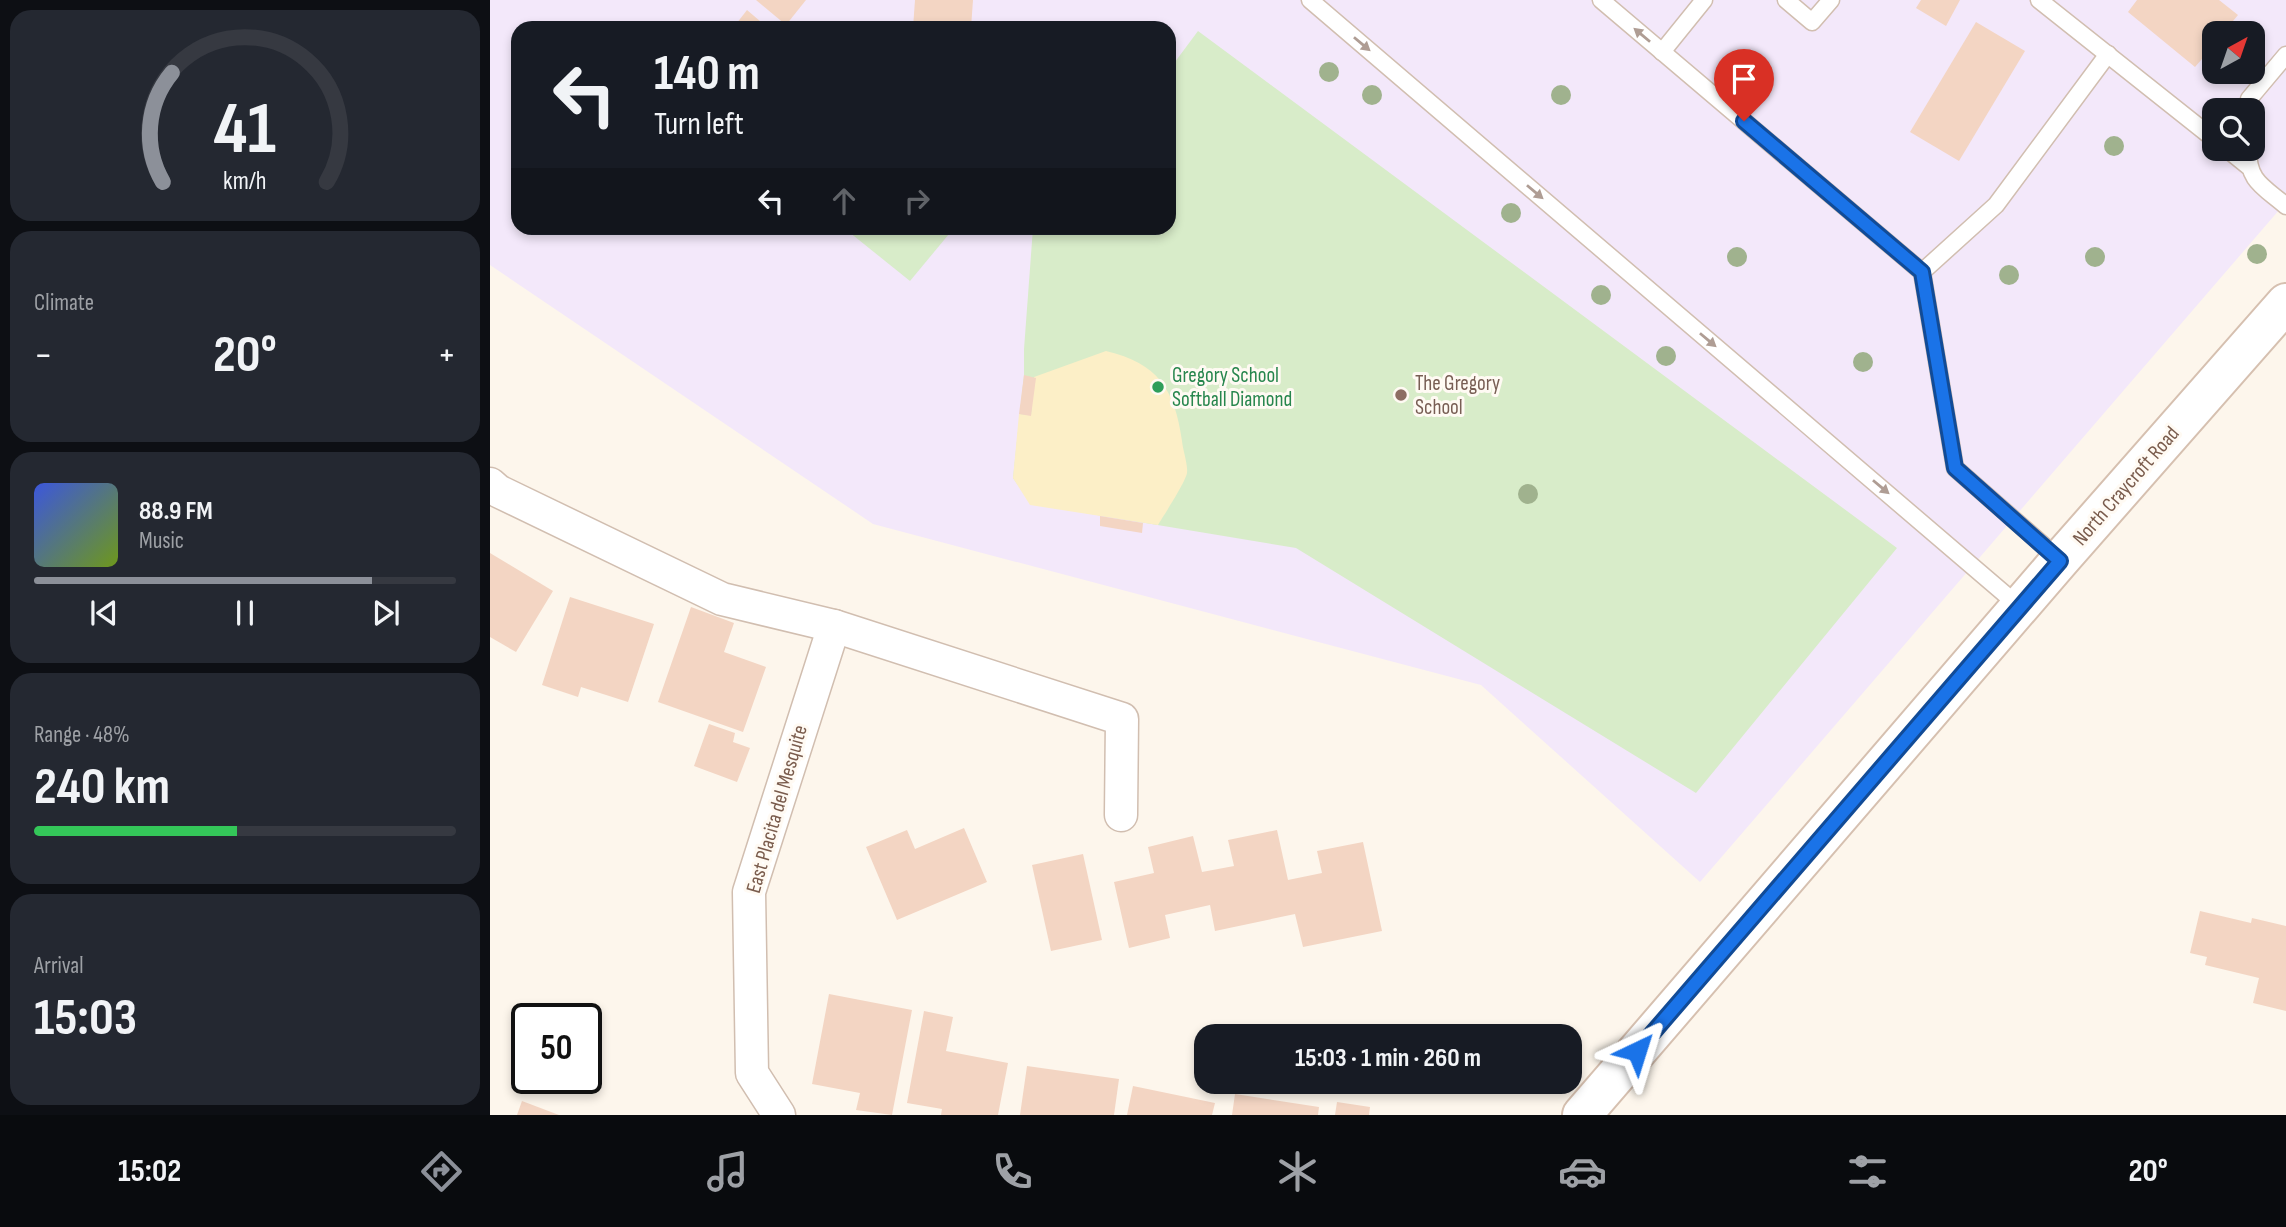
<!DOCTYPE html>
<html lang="en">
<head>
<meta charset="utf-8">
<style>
	body { margin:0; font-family:"Sofia Sans Condensed",sans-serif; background:#242831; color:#f1f3f6; height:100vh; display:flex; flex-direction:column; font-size:26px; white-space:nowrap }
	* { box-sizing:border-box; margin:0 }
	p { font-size:23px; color:#9ea1a6 }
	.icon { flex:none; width:38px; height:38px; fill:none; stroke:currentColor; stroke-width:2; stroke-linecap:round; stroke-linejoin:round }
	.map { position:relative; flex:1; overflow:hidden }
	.drawer { display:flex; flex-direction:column; gap:10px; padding:10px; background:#0d0f14; width:490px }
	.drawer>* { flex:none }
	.guide { position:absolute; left:21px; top:21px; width:665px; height:214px; border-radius:21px; box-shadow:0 4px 10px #0003; background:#171b24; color:#f1f3f6; overflow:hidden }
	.needle { width:46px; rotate:40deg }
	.fabs { position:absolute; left:1712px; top:21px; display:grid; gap:14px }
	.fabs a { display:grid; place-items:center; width:63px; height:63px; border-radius:14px; background:#171b24; box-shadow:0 4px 10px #0003; font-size:35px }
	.speed { position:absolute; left:21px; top:1003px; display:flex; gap:14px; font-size:35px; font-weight:700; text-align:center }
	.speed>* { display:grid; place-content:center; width:91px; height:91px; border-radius:50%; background:#171b24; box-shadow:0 4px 10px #0003; line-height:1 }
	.speed .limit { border:4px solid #111; border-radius:10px; background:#fff; color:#111 }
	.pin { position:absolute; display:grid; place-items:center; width:60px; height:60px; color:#fff; margin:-72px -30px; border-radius:50% 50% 50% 0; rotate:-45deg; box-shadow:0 0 7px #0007 }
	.pin .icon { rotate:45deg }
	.me { position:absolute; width:77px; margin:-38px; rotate:41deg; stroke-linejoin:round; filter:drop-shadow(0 0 5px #0008) }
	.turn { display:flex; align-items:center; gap:24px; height:147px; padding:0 28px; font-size:32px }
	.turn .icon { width:91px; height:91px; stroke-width:2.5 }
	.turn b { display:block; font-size:49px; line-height:60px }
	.lanes { display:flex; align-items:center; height:66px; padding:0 28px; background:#0003; justify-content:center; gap:35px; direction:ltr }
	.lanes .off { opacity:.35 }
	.big { font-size:52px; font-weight:700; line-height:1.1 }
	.drawer .widget { flex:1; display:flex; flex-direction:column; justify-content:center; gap:10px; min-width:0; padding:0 24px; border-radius:21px; background:#242831 }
	.drawer .dial { align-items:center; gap:0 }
	.dial svg { height:182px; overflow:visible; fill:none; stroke:#363941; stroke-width:7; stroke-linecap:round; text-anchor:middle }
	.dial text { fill:#f1f3f6; stroke:none }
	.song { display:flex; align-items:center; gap:21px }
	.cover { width:84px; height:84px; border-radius:10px; background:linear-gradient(135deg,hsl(230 70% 55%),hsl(80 70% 35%)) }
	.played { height:7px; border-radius:4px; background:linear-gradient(90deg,#8c9099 80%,#363941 80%) }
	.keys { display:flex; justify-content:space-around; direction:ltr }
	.heat { display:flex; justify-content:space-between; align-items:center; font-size:38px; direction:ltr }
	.charge { height:10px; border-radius:5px; background:linear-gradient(90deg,#34c759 48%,#363941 0) }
	.trip { position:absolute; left:704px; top:1024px; width:388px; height:70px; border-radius:21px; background:#171b24; box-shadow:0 4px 10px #0003; font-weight:700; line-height:70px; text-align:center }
	.tab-bar { display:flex; height:112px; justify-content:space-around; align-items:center; background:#090b0e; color:#9ea1a6 }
	.tab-bar .icon { width:49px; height:49px }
	.tab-bar .active { color:#8c9099 }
	.tab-bar b { font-size:32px; color:#f1f3f6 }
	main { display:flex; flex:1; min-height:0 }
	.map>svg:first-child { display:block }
	.education { fill:#f3e8fa; fill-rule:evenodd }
	.green { fill:#d8ecc9 }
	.sand { fill:#fcefc7 }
	.building { fill:#f3d5c3 }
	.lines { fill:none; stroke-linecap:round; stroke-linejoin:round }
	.service-casing { stroke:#d1beb0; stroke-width:19 }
	.minor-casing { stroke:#d1beb0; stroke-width:35 }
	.secondary-casing { stroke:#d6c0b0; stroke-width:42 }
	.service { stroke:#fff; stroke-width:16 }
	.minor { stroke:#fff; stroke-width:32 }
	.secondary { stroke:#fff; stroke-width:38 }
	.tree { fill:#a0b28e }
	.oneway { fill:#af9d94 }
	.route-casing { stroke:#114b97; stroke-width:18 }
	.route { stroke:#1a73e8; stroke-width:12 }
	.leisure-dot { fill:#2e9e5b; stroke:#fffaf3; stroke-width:2.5 }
	.education-dot { fill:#8d6e63; stroke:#fffaf3; stroke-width:2.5 }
	.labels { text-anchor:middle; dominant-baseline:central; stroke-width:6; stroke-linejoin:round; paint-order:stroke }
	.leisure-label { font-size:21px; fill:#27864d; stroke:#fffaf3; text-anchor:start }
	.education-label { font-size:21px; fill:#785e54; stroke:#fffaf3; text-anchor:start }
	.street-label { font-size:21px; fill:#7a5c4d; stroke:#fffaf3 }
</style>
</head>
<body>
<main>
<section class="drawer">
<div class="widget dial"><svg viewBox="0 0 100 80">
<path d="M14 69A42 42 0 1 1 86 69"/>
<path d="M14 69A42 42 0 0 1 18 21" stroke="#8c9099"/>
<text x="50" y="56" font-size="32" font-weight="700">41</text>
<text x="50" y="72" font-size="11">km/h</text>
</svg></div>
<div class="widget"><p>Climate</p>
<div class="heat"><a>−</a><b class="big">20°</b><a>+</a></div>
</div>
<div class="widget">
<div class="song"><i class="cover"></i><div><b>88.9 FM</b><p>Music</p></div></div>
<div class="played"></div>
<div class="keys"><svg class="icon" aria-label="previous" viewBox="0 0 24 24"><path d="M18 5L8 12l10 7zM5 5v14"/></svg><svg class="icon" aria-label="pause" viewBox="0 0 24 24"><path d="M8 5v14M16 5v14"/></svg><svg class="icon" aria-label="next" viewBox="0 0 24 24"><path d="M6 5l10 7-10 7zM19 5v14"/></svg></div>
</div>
<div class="widget"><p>Range · 48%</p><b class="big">240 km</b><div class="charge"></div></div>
<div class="widget"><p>Arrival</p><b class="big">15:03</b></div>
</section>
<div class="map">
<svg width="1796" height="1115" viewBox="0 0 1796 1115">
	<rect width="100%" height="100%" fill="#fdf6ec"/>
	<path class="education" d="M0 0H1796V202L1210 882 991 685 383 524 0 265ZM28 28H679V228H28ZM1724 33H1762V72H1724ZM1724 110H1762V149H1724Z"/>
	<g class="green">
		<path d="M708 31 1407 548 1206 793 806 548 541 504 523 478 534 375V349L543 228H679V70Z"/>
		<path d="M354 228H464L420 281Z"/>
	</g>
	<path class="sand" d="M616 351C668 363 685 390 692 441 693 451 698 464 697 473 695 483 674 515 668 525L540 505 523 478 529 414 541 415 544 377Z"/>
	<g class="building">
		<path d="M266 0H316L296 25Z"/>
		<path d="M425 0H483L481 28H423Z"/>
		<path d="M1431 0H1470L1456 26 1426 8Z"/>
		<path d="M1647 0H1729L1748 15 1733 33H1724V45L1705 67 1638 12Z"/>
		<path d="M257 10 278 28H243Z"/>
		<path d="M1486 22 1535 51 1469 161 1420 132Z"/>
		<path d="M534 375 546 378 541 416 529 414Z"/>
		<path d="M610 516 653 523 652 533 610 526Z"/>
		<path d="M0 553 63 591 26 652 0 637Z"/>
		<path d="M80 597 164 624 138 702 91 687 88 697 52 685Z"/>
		<path d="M201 607 244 623 234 652 276 667 253 732 168 702Z"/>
		<path d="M219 724 245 733 243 742 260 748 247 782 204 766Z"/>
		<path d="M474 828 497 882 407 920 376 847 417 830 425 849Z"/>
		<path d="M787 830 798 880 832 873 827 851 873 842 892 931 813 947 805 914 725 931 720 905 675 915 680 938 639 948 624 882 664 873 658 847 703 836 712 872 744 866 738 840Z"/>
		<path d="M593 854 612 940 561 951 542 865Z"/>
		<path d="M1710 911 1761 923 1762 918 1796 926V1011L1763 1003 1769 978 1715 965 1717 957 1700 953Z"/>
		<path d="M339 994 422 1010 402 1115 366 1110 370 1093 322 1084Z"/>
		<path d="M434 1011 463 1017 456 1051 518 1063 508 1115H451L452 1109 417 1103Z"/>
		<path d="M537 1066 629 1079 624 1115H530Z"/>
		<path d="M643 1086 725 1103 722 1115H637Z"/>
		<path d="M745 1094 829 1107 828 1115H742Z"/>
		<path d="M32 1101 69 1115H27Z"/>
		<path d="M847 1102 880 1107 879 1115H845Z"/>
	</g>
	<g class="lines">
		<defs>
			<g id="service">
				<path d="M820 0 1530 607"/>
				<path d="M1111 0 1432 272 1465 468 1570 560"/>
				<path d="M1296 0 1322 22 1341 0"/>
				<path d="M1549 0 1724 139"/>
				<path d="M1172 52 1214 0"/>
				<path d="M1758 110 1759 99 1796 55"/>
				<path d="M1737 149 1758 166"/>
				<path d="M1758 149C1758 182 1773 186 1796 206"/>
				<path d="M1432 272 1506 205 1618 54"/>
			</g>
			<g id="minor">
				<path d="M0 484 8 491 232 599 344 626 632 719 631 815"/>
				<path d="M289 1115 262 1073 259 892 344 626"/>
			</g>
			<path id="secondary" d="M1092 1115 1570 560 1796 303"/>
		</defs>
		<use href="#service" class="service-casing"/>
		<use href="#minor" class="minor-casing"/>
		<use href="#secondary" class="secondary-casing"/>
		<use href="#service" class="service"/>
		<use href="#minor" class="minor"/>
		<use href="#secondary" class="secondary"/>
	</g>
	<g class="tree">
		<circle cx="839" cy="72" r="10"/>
		<circle cx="882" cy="95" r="10"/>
		<circle cx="1071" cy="95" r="10"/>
		<circle cx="1624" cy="146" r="10"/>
		<circle cx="1021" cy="213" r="10"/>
		<circle cx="1767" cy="254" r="10"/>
		<circle cx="1247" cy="257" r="10"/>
		<circle cx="1605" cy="257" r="10"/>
		<circle cx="1519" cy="275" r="10"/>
		<circle cx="1111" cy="295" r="10"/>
		<circle cx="1176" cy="356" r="10"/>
		<circle cx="1373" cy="362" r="10"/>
		<circle cx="1038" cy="494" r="10"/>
	</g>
	<defs><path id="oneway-solid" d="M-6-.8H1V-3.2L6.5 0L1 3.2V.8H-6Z" transform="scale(1.75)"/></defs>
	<g class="oneway">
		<use href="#oneway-solid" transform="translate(1152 35) rotate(-140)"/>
		<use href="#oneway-solid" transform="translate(872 44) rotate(40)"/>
		<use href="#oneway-solid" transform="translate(1045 192) rotate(40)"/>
		<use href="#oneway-solid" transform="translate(1218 340) rotate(40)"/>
		<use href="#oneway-solid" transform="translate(1391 487) rotate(40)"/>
	</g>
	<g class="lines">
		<defs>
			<path id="route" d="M1147 1051 1570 561 1465 468 1432 272 1254 121"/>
		</defs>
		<use href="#route" class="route-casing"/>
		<use href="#route" class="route"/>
	</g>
	<circle class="leisure-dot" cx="668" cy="387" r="7"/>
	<circle class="education-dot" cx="911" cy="395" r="7"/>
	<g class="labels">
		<g class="leisure-label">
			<text x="682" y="375">Gregory School<tspan x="682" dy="24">Softball Diamond</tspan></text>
		</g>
		<g class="education-label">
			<text x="925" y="383">The Gregory<tspan x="925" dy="24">School</tspan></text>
		</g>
		<g class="street-label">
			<text transform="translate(1636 486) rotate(-49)">North Craycroft Road</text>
			<text transform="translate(287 809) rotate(-74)">East Placita del Mesquite</text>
		</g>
	</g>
</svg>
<div class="fabs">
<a><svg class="needle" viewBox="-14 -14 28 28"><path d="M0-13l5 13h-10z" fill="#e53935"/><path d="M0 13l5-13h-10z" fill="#9ea1a6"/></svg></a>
<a><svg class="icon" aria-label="search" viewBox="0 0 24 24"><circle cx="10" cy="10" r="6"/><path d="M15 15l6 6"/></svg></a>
</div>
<div class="speed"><div class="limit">50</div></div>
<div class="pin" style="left:1254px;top:121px;background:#d93025"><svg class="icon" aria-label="arrive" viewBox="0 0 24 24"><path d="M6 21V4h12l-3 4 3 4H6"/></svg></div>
<svg class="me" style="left:1147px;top:1051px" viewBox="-20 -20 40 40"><path d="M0-17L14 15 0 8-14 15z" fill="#1a73e8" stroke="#fff" stroke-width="4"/></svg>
<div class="trip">15:03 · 1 min · 260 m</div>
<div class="guide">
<div class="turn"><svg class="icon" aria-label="left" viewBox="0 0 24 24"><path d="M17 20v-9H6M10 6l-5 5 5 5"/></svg><div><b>140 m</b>Turn left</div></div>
<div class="lanes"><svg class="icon" aria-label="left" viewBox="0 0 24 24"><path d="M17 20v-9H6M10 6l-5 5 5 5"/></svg><svg class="icon off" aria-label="ahead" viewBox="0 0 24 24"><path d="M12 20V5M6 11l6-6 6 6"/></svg><svg class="icon off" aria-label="right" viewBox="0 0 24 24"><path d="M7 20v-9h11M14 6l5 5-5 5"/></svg></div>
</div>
</div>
</main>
<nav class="tab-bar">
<b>15:02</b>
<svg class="icon active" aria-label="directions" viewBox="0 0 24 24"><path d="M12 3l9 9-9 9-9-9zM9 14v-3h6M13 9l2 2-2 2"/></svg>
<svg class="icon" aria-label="music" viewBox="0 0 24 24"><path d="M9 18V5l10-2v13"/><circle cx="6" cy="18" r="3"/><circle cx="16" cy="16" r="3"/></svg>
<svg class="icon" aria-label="phone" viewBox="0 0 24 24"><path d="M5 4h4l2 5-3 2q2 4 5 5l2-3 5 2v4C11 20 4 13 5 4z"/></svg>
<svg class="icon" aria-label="climate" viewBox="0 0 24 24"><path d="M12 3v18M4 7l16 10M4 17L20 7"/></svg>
<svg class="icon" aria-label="car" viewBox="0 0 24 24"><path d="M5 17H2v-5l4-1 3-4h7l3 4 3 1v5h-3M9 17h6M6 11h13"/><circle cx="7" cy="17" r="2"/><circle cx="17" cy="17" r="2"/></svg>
<svg class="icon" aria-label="filters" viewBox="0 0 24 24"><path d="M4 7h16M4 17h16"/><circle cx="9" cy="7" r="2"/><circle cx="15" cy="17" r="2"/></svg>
<b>20°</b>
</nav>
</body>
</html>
